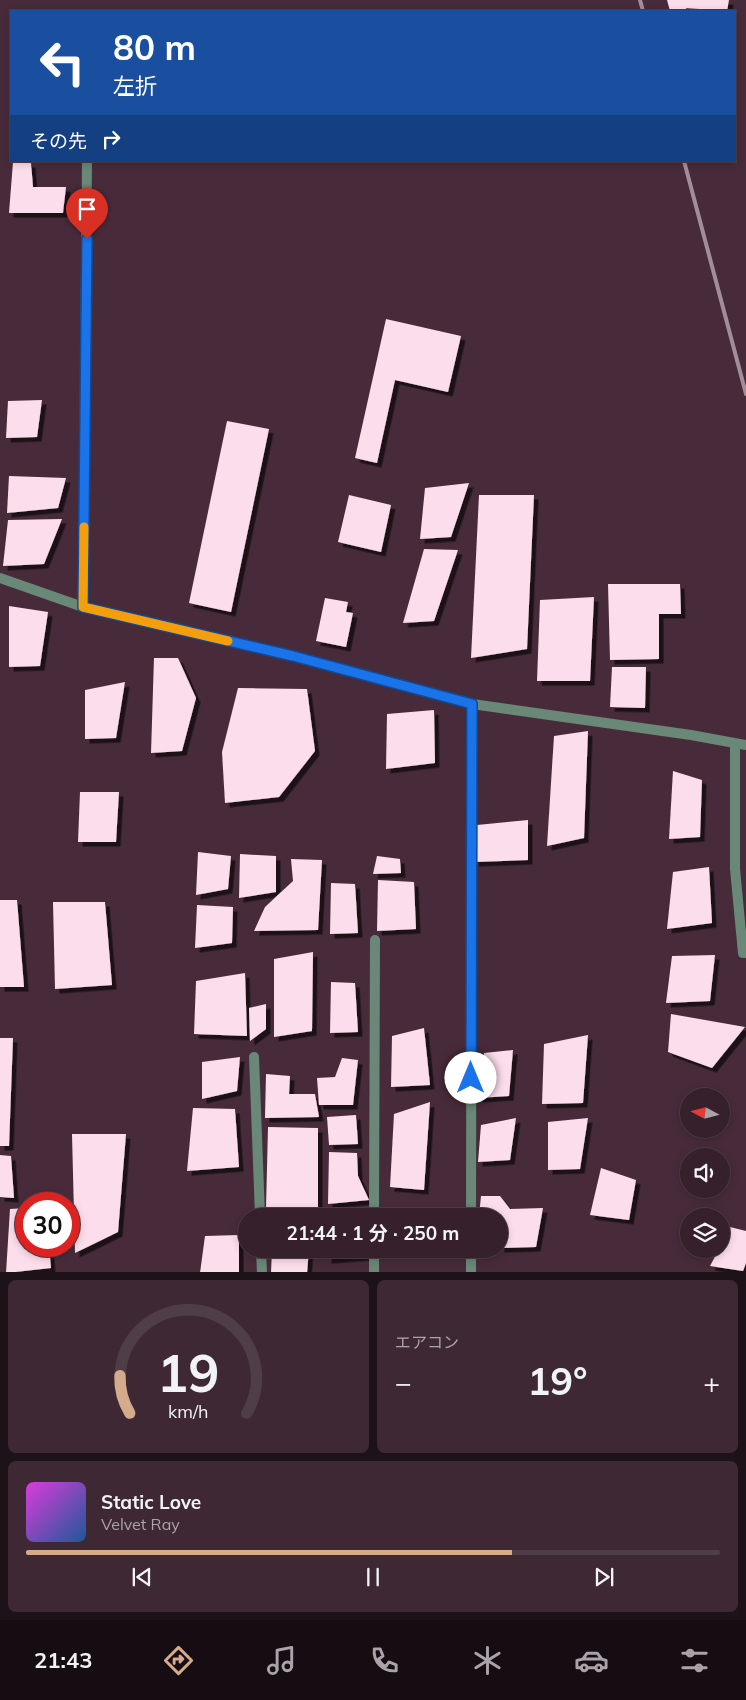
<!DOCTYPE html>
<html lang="ja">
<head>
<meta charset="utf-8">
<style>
	body { margin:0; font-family:Mulish,"Noto Sans JP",sans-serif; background:#3d2834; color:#f1f3f6; height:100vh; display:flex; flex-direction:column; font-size:19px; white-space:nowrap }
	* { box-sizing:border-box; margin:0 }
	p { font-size:16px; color:#aaa3a9 }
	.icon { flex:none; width:28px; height:28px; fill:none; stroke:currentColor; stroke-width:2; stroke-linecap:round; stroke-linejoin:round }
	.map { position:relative; height:1272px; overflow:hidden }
	.panel { display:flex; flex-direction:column; gap:8px; padding:8px; background:#1d1218; flex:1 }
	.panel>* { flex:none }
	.guide { position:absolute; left:10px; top:10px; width:726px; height:152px; border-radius:0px; box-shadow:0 2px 8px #0003,0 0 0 1px #4f3e48; background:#1a4fa0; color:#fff; overflow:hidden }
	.needle { width:32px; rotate:277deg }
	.fabs { position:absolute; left:680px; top:1088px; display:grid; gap:10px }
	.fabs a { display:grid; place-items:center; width:50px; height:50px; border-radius:50%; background:#35202c; box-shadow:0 2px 8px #0003,0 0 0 1px #4f3e48; font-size:25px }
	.speed { position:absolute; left:15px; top:1192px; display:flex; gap:10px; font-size:25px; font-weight:700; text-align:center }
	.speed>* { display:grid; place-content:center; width:65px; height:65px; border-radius:50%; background:#35202c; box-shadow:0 2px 8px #0003,0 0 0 1px #4f3e48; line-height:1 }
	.speed .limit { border:8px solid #d22; background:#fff; color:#111 }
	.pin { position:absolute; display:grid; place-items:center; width:42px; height:42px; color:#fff; margin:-51px -21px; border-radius:50% 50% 50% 0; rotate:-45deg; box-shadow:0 0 5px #0007 }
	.pin .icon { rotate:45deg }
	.me { position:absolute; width:55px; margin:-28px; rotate:0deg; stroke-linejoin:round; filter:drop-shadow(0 0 4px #0008) }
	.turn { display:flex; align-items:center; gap:18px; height:105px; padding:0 20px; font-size:22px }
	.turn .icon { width:65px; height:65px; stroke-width:2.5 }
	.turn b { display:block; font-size:35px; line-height:42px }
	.then { display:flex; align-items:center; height:48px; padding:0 20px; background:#0003; gap:10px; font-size:19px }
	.big { font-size:38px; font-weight:700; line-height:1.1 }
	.panel .tile { flex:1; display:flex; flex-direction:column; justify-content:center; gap:8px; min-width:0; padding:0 18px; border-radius:8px; background:#3d2834 }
	.panel .dial { align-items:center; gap:0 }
	.dial svg { height:130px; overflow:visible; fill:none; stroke:#4f3e48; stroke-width:7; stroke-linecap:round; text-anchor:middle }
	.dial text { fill:#f1f3f6; stroke:none }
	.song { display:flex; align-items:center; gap:15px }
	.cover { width:60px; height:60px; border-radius:8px; background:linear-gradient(135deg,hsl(300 70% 55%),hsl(210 70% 35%)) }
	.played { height:5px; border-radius:2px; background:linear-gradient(90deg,#d6ab8b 70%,#4f3e48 70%) }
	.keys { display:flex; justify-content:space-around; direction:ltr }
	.heat { display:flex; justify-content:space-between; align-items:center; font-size:28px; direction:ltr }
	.panel .tiles { flex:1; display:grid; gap:8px; grid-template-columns:1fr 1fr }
	.tile:last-child { grid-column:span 2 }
	.trip { position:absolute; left:238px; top:1208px; width:270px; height:50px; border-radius:25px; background:#35202c; box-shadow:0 2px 8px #0003,0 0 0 1px #4f3e48; font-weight:700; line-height:50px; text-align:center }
	.tabs { display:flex; height:80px; justify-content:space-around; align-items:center; background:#150d12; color:#aaa3a9 }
	.tabs .icon { width:35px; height:35px }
	.tabs .active { color:#d6ab8b }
	.tabs b { font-size:22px; color:#f1f3f6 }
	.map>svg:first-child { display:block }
	.building { fill:#fcddec; filter:url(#shadow) }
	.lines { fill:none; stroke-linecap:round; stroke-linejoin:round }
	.minor { stroke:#698877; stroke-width:10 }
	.rail { stroke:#a28e99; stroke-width:4 }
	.route-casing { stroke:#114b97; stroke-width:12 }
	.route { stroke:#1a73e8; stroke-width:9 }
	.slow { stroke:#f59e0b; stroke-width:9 }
</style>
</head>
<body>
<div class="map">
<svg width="746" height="1273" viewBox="0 0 746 1273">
	<defs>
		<filter id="shadow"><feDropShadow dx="4.5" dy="4.5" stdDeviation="0" flood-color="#0009"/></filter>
	</defs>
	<rect width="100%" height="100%" fill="#472b3a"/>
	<g class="building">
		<path d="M667 0H729L727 11 686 8 687 11H670Z"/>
		<path d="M13 162 31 163 33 187H66L63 213H9Z"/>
		<path d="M386 319 461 336 448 392 395 380 377 463 355 458Z"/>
		<path d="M42 400 37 437 6 438 8 401Z"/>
		<path d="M227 421 269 429 231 612 189 603Z"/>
		<path d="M9 476 66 478 58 508 7 513Z"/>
		<path d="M469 483 451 537 420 539 425 488Z"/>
		<path d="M349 495 391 505 381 552 338 542Z"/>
		<path d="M479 495H534L527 649 471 658Z"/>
		<path d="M62 519 44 564 3 566 8 520Z"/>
		<path d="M424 549 458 550 434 621 403 623Z"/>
		<path d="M608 584H680L681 614H659V659L610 660Z"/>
		<path d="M594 597 590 681H537L540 600Z"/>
		<path d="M325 598 348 602 346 612 353 613 346 647 316 641Z"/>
		<path d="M9 606 48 612 40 666 9 667Z"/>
		<path d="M154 658H178L196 698 182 751 151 753Z"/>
		<path d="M612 667H646L645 708 610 707Z"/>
		<path d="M125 682 116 738 85 739V690Z"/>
		<path d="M238 688 307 689 315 751 279 797 225 803 222 752Z"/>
		<path d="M434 710 435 763 386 769 387 714Z"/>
		<path d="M588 731 584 838 547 846 554 736Z"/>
		<path d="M673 771 702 780 700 837 669 839Z"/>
		<path d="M80 792H119L116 842H78Z"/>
		<path d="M528 820V860L474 862 477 825Z"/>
		<path d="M198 852 231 856 228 889 196 895Z"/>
		<path d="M240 854 276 856V892L239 898Z"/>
		<path d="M377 856 400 859 401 873 373 874Z"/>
		<path d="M291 859 322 860 318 930 254 931 265 907 293 881Z"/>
		<path d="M709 867 712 923 667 929 673 872Z"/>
		<path d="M378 880 414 882 416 929 377 931Z"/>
		<path d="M331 883 355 884 358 933 330 934Z"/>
		<path d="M0 900H17L24 987H0Z"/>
		<path d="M53 902H105L112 985 55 989Z"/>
		<path d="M197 905 233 907 232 943 195 948Z"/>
		<path d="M313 952 312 1031 274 1037V959Z"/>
		<path d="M715 955 710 1001 666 1003 672 956Z"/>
		<path d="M245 973 247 1036 194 1034 196 981Z"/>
		<path d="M331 982 355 983 358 1032 330 1033Z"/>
		<path d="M266 1004V1029L250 1041 249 1008Z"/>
		<path d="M671 1014 745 1027 712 1068 668 1052Z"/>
		<path d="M424 1028 430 1085 391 1087 392 1036Z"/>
		<path d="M588 1035 583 1103 542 1104 544 1044Z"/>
		<path d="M0 1038H13L9 1146H0Z"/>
		<path d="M513 1050 509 1096 478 1098 484 1053Z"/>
		<path d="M240 1057 237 1091 202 1099V1062Z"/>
		<path d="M342 1058 358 1060 353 1105H319L317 1078 335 1077Z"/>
		<path d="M266 1074 290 1076 289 1094H315L319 1117 265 1118Z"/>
		<path d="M430 1102 424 1190 390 1187 394 1114Z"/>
		<path d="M193 1108 235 1109 239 1167 187 1171Z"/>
		<path d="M356 1115 358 1144 329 1145 327 1117Z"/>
		<path d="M516 1118 510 1160 478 1162 481 1125Z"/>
		<path d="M588 1118 580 1169 548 1170V1122Z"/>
		<path d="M268 1127 318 1128V1207L266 1208Z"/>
		<path d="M72 1134H126L118 1232 75 1253Z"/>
		<path d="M329 1152 357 1153 358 1176 369 1200 328 1204Z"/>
		<path d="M0 1155 11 1156 14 1198 0 1197Z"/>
		<path d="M601 1168 636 1180 629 1220 590 1215Z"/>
		<path d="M481 1196H500L510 1209 543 1208 536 1247 500 1248 499 1216H479Z"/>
		<path d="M26 1208V1246H49L51 1268 6 1273 10 1209Z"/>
		<path d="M367 1210V1216H343V1215Z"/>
		<path d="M730 1227 746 1231V1263L743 1271 710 1266 719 1249H721Z"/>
		<path d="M239 1235V1273H200L205 1236Z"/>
		<path d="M272 1249H309L307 1273H271Z"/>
		<path d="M327 1249H367V1256L327 1259Z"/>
	</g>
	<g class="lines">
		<g class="minor">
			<path d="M0 578 83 607 293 656 472 704 691 735 746 745"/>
			<path d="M83 607 87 161"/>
			<path d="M735 744V869L743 953H746"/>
			<path d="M254 1057 260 1216"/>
			<path d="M374 1216 375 940"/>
			<path d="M471 1216 472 704"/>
			<path d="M261 1249 262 1273"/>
			<path d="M374 1273V1249"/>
			<path d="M471 1273V1249"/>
		</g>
		<g class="rail">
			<path d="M640 0 643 11"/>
			<path d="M684 161 746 394"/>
		</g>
	</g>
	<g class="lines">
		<defs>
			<path id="route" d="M87 239 83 607 293 656 472 704 471 1078"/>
		</defs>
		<use href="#route" class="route-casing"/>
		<use href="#route" class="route"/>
		<path class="slow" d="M84 527 83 607 228 641"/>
	</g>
</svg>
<div class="fabs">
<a><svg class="needle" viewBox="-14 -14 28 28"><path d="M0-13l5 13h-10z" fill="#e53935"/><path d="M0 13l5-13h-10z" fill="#aaa3a9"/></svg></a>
<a><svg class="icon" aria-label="sound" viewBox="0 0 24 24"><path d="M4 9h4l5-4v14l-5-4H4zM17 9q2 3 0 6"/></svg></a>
<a><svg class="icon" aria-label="layers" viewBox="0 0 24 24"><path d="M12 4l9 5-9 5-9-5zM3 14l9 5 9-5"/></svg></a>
</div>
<div class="speed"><div class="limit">30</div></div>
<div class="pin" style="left:87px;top:239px;background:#d93025"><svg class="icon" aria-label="arrive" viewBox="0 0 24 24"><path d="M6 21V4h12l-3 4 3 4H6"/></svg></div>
<svg class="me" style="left:471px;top:1078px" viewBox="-20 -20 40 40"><circle r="19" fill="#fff"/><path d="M0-13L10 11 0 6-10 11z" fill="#1a73e8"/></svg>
<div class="trip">21:44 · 1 分 · 250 m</div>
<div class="guide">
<div class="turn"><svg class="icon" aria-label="left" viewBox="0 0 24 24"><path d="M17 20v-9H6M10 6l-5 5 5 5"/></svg><div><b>80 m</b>左折</div></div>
<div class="then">その先<svg class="icon" aria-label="right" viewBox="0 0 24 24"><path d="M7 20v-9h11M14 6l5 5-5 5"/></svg></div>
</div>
</div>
<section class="panel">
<div class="tiles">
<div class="tile dial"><svg viewBox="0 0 100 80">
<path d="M14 69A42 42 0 1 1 86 69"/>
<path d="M14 69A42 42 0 0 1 8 46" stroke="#d6ab8b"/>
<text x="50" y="56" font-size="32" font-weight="700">19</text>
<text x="50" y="72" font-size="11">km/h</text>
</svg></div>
<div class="tile"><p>エアコン</p>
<div class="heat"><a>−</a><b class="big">19°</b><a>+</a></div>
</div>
<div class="tile">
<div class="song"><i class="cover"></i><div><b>Static Love</b><p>Velvet Ray</p></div></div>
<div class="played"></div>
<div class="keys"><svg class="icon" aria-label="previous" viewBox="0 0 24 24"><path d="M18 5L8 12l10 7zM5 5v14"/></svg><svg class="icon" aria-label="pause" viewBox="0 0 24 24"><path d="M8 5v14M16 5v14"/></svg><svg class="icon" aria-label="next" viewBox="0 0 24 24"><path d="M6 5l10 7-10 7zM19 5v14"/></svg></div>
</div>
</div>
</section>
<nav class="tabs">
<b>21:43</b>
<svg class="icon active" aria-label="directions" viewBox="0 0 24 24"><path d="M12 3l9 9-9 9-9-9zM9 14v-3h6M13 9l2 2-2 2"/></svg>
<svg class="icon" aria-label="music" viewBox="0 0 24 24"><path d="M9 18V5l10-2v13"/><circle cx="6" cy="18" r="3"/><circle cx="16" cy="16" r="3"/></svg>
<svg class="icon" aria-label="phone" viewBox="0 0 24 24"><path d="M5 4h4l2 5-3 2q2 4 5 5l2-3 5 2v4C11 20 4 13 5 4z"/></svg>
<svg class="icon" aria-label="climate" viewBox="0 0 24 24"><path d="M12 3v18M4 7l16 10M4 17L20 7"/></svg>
<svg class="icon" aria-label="car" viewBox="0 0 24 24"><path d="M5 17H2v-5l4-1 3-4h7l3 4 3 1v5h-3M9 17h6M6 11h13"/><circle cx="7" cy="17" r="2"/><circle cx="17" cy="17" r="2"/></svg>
<svg class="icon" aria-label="filters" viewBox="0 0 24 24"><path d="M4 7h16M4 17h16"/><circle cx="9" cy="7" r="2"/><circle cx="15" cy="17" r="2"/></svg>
</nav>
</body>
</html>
